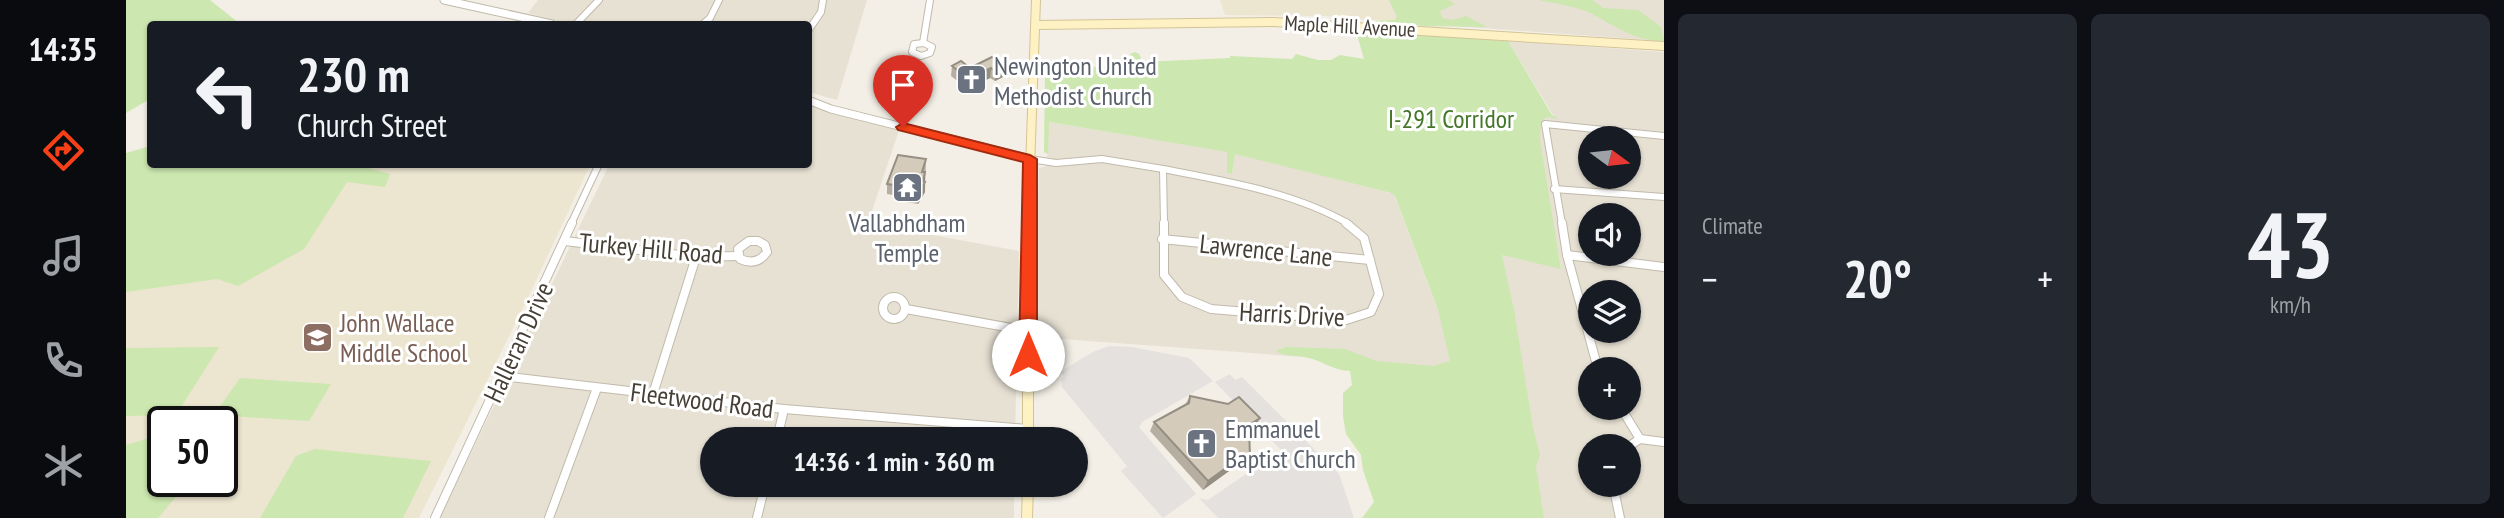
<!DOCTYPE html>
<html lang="en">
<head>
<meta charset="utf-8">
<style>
	body { margin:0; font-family:"PT Sans Narrow",sans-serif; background:#242831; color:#f1f3f6; height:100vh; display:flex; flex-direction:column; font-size:26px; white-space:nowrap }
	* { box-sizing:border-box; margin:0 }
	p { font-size:23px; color:#9ea1a6 }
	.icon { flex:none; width:38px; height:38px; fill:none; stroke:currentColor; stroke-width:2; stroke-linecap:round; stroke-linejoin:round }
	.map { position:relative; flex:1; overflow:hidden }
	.panel { display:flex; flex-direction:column; gap:14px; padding:14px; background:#0d0f14; width:840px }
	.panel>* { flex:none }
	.hud { position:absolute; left:21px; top:21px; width:665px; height:147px; border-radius:7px; box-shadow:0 2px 5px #0004; background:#171b24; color:#f1f3f6; overflow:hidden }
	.needle { width:46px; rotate:105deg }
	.fabs { position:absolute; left:1452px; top:126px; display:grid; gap:14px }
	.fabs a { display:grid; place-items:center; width:63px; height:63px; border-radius:50%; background:#171b24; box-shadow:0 2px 5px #0004; font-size:35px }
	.speed { position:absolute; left:21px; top:406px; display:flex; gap:14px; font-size:35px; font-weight:700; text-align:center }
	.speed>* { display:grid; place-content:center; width:91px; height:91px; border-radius:50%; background:#171b24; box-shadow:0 2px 5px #0004; line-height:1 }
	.speed .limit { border:4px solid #111; border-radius:10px; background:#fff; color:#111 }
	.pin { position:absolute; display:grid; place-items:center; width:60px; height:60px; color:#fff; margin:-72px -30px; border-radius:50% 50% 50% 0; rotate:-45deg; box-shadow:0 0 7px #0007 }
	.pin .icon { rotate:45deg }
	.me { position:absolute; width:77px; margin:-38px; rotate:0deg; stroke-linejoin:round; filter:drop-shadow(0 0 5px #0008) }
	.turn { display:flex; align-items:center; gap:24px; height:147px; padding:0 35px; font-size:32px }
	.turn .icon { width:91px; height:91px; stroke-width:2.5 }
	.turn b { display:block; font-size:49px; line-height:60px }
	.big { font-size:52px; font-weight:800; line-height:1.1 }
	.panel .tile { flex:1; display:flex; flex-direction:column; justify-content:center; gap:10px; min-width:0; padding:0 24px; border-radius:10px; background:#242831 }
	.panel .dial { align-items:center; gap:0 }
	.dial b { font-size:91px; line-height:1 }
	.heat { display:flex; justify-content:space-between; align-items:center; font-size:38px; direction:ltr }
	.panel .tiles { flex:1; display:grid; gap:14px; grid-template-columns:repeat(2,1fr) }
	.trip { position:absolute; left:574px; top:427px; width:388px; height:70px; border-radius:35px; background:#171b24; box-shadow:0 2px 5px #0004; font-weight:800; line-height:70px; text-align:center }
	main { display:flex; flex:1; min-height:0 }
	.tab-bar { display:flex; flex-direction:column; width:126px; justify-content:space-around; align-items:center; background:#090b0e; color:#9ea1a6 }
	.tab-bar .icon { width:49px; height:49px }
	.tab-bar .on { color:#f84018 }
	.tab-bar b { font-size:32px; color:#f1f3f6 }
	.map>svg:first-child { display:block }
	.residential { fill:#e7e1d4; fill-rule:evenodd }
	.education { fill:#ece5d0; fill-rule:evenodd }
	.green { fill:#cce7af }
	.parking { fill:#e4e1de }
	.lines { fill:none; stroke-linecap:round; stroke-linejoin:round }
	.minor-far1-casing { stroke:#c1baab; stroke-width:8 }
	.minor-casing { stroke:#c1baab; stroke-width:10 }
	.tertiary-casing { stroke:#c1baab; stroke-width:9 }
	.secondary-far1-casing { stroke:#d3c496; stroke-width:10 }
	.secondary-casing { stroke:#d3c496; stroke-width:12 }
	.minor-far1 { stroke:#fff; stroke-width:6 }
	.minor { stroke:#fff; stroke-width:8 }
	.tertiary { stroke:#fff; stroke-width:7 }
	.secondary-far1 { stroke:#fef2c5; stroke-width:8 }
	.secondary { stroke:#fef2c5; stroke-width:10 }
	.wall { fill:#b6afa1 }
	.shaded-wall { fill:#948e83 }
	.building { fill:#d4cbbb; stroke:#948e83; stroke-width:2 }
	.route { fill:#f84018; stroke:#a12a10; stroke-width:2 }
	.labels { text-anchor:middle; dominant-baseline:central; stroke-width:6; stroke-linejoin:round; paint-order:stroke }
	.far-street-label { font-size:21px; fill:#453f35; stroke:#fff }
	.worship-label { font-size:26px; fill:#5b616d; stroke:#fff; text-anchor:start }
	.park-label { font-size:26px; fill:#447629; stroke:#fff }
	.street-label { font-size:26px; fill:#453f35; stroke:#fff }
	.education-label { font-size:26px; fill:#785e54; stroke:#fff; text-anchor:start }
</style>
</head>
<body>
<main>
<nav class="tab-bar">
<b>14:35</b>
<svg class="icon on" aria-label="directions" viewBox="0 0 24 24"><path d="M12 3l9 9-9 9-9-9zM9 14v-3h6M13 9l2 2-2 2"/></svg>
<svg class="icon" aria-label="music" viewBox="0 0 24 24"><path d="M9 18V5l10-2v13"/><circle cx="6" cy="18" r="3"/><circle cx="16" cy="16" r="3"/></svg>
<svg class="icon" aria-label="phone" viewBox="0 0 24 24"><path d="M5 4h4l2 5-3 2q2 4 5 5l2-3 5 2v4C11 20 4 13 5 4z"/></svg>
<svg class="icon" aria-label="climate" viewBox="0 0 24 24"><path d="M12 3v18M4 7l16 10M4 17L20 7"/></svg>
</nav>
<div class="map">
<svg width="1538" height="518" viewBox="0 0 1538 518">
	<rect width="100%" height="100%" fill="#f3efe6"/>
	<g class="residential">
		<path d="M412 0H741L711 100 683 92 682 24H443L402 13Z"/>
		<path d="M1262 0H1538V41L1272 22Z"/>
		<path d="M1382 41 1538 52V518H1418L1381 305 1376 255 1435 268 1407 114 1429 118ZM1465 138H1503V177H1465ZM1465 215H1503V254H1465ZM1465 292H1503V331H1465ZM1465 369H1503V408H1465ZM1465 446H1503V485H1465Z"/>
		<path d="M683 102 773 130 742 223 893 251 889 439H586V485H888V518H314L483 165 682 164Z"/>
		<path d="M922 122 1102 152 1101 173 1106 174 1109 153 1268 194 1326 348 1329 368 908 337 913 168 921 166Z"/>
	</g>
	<g class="education">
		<path d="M1094 0H1262L1272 22 1199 16 1099 15Z"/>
		<path d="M37 165H464L398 306 293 518H0V191ZM37 422H96V481H37Z"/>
	</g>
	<g class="green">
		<path d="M0 0H84L114 24H24V99L0 113Z"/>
		<path d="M1263 0H1322L1329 4 1314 11 1316 18 1327 20 1340 16 1361 27 1298 26 1246 21 1269 20 1271 16Z"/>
		<path d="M1413 0H1466L1477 8 1512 10 1535 27 1538 41C1511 42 1489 26 1466 14 1450 6 1430 4 1413 0Z"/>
		<path d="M1230 31 1382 41 1426 115 1432 119 1421 117 1415 121 1414 140 1435 269 1376 255 1388 310 1407 428 1414 455 1410 466 1418 518H1236L1248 502 1237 470 1235 455 1220 434 1217 416V393L1226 385 1224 371C1207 371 1194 359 1178 357 1168 355 1159 357 1150 351L1160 347 1219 349 1250 361 1307 366 1324 361 1312 310 1269 196 1265 193 1109 154 1106 174 1101 173V152L923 122 922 154 918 152 919 73 922 68 1005 66 1008 59 1004 54 1009 52 1013 54 1017 62 1104 58V56L1166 59 1170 54 1192 60H1205L1214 55 1238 59Z"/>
		<path d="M24 146V164H227L264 174 259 187 221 182 178 249 112 286 91 279 0 292V153Z"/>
		<path d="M93 347 50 415 0 416V348Z"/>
		<path d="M114 378 205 384 183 421 88 415Z"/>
		<path d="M37 434V481H63L32 518H0V445Z"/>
		<path d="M189 449 305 461 277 518H134L170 456Z"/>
	</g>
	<g class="parking">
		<path d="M983 346 1006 347 1063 358 1087 381 1016 422 1013 427 1070 494 1037 518 995 471 1001 466 936 387 935 379 938 376 934 372 967 352Z"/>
		<path d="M1104 374 1109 380 1116 377 1213 474 1228 518H1092L1073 498 1082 500 1155 450 1089 382Z"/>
	</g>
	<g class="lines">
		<defs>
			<g id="minor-far1">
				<path d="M450 24 473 0"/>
				<path d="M577 24 584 18 593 0"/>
				<path d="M682 31 695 12 697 0"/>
				<path d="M797 43 804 0"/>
				<path d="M798 43 806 47 804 53 795 56 786 52 788 44Z"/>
				<path d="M904 159 930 163 976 159 1037 169"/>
				<path d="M1037 169C1099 181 1168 192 1223 224"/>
				<path d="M1037 169 1038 224"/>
				<path d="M1428 189 1538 197"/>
				<path d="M445 224 473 164"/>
				<path d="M1436 224 1419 124 1538 136"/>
			</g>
			<g id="minor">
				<path d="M1038 223V275L1056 297 1085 309 1220 320 1245 312 1253 294 1238 238 1220 223"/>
				<path d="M1436 223 1441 255 1472 369"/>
				<path d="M1036 239 1244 260"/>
				<path d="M439 241 570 257 612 256"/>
				<path d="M623 241H632L639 245 641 252C634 262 625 264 614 259L612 249Z"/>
				<path d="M1441 255 1538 267"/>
				<circle cx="768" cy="308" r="11"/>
				<path d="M780 309 902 331"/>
				<path d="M376 376 658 409 902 429"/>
				<path d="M527 394 570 257"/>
				<path d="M1495 408 1514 439"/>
				<path d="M651 439 658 409"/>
				<path d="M1514 439 1538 442"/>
				<path d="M1503 446 1514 439"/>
				<path d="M1487 485 1494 518"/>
				<path d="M309 518 446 223"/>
				<path d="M423 518 471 388"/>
				<path d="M631 518 639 485"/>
			</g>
			<g id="tertiary">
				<path d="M318 0 426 24"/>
				<path d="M682 100 705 109 904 159"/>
			</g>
			<g id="secondary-far1">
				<path d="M910 25 1148 22 1538 46"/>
				<path d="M902 224 910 0"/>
			</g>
			<g id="secondary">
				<path d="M902 223V439"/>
				<path d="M901 518 902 485"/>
			</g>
		</defs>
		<use href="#minor-far1" class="minor-far1-casing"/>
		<use href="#minor" class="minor-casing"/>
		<use href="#tertiary" class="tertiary-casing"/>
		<use href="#secondary-far1" class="secondary-far1-casing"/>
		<use href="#secondary" class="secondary-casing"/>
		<use href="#minor-far1" class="minor-far1"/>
		<use href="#minor" class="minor"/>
		<use href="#tertiary" class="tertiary"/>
		<use href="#secondary-far1" class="secondary-far1"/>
		<use href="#secondary" class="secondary"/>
	</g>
	<g class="wall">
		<path d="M826 66 844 68 878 67 877 77 869 81 864 78 842 89 825 76Z"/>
		<path d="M800 159 799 192 792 204 780 202V197L761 194V184Z"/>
		<path d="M1064 396 1129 427 1123 430 1124 459 1118 467 1110 466 1077 490 1024 431 1028 422 1059 405Z"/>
	</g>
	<g class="shaded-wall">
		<path d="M878 67 877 77 869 81 870 72Z"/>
		<path d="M865 68 864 78 842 89 843 79Z"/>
		<path d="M799 172V192L792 204V194Z"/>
		<path d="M1134 418 1129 427 1117 434 1123 425Z"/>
		<path d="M1115 457 1110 466 1077 490 1082 481Z"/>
	</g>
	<g class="building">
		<path d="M866 57 878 67 870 72 865 68 843 79 826 66 835 61 844 68Z"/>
		<path d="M772 155 800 159 796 172H799L797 181 799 182 792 194 780 192 782 187 761 184Z"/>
		<path d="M1064 396 1102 404 1113 397 1134 418 1123 425 1124 459 1115 457 1082 481 1028 422 1063 403Z"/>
	</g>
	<path class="route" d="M777 123 904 155 911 159V355L908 360 902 362 896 360 893 355 897 162 772 130 770 127Z"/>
	<defs>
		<symbol id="church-square" viewBox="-11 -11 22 22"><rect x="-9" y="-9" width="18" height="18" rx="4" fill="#6b7280" stroke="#fff"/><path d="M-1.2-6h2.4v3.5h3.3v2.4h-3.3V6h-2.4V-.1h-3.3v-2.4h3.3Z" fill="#fff"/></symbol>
		<symbol id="temple-square" viewBox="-11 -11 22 22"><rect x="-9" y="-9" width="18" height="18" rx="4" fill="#6b7280" stroke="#fff"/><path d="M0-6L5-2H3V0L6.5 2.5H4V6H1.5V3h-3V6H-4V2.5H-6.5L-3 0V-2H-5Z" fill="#fff"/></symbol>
		<symbol id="school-square" viewBox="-11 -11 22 22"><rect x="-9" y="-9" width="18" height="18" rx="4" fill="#8d6e63" stroke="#fff"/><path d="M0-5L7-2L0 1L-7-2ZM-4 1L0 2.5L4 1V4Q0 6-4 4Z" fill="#fff"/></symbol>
	</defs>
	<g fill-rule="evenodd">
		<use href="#church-square" x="828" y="62" width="35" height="35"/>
		<use href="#temple-square" x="764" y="170" width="35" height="35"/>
		<use href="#school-square" x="174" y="320" width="35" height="35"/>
		<use href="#church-square" x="1058" y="426" width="35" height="35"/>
	</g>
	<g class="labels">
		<g class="far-street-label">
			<text transform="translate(1224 26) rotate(3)">Maple Hill Avenue</text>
		</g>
		<g class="worship-label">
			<text x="868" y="65">Newington United<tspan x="868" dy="30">Methodist Church</tspan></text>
			<text x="781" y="222" text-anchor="middle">Vallabhdham<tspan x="781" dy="30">Temple</tspan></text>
			<text x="1099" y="428">Emmanuel<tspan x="1099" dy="30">Baptist Church</tspan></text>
		</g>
		<g class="park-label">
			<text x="1325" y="118">I-291 Corridor</text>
		</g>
		<g class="street-label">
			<text transform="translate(525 248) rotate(5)">Turkey Hill Road</text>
			<text transform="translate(1140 250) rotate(6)">Lawrence Lane</text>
			<text transform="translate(1166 314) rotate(3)">Harris Drive</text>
			<text transform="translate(392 342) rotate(-65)">Halleran Drive</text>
			<text transform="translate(576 400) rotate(7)">Fleetwood Road</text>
		</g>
		<g class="education-label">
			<text x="214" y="322">John Wallace<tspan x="214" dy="30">Middle School</tspan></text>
		</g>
	</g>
</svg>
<div class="fabs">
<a><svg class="needle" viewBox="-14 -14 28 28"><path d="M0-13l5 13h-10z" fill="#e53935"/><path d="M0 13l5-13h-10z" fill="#9ea1a6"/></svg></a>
<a><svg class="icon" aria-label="sound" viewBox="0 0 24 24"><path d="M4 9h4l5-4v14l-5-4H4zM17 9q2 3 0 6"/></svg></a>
<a><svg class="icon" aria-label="layers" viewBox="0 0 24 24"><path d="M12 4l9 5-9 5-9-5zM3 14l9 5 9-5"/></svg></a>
<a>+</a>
<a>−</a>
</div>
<div class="speed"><div class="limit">50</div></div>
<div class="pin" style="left:777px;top:127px;background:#d93025"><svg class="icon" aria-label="arrive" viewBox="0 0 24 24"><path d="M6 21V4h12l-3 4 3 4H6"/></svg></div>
<svg class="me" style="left:902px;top:355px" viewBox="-20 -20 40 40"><circle r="19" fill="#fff"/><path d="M0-13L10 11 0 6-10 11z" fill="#f84018"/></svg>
<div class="trip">14:36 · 1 min · 360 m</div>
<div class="hud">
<div class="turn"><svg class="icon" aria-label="left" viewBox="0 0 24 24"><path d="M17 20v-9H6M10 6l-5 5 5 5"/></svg><div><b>230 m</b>Church Street</div></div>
</div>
</div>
<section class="panel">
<div class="tiles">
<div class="tile"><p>Climate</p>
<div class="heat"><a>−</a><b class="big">20°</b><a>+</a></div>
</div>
<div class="tile dial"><b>43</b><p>km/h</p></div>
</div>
</section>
</main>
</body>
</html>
